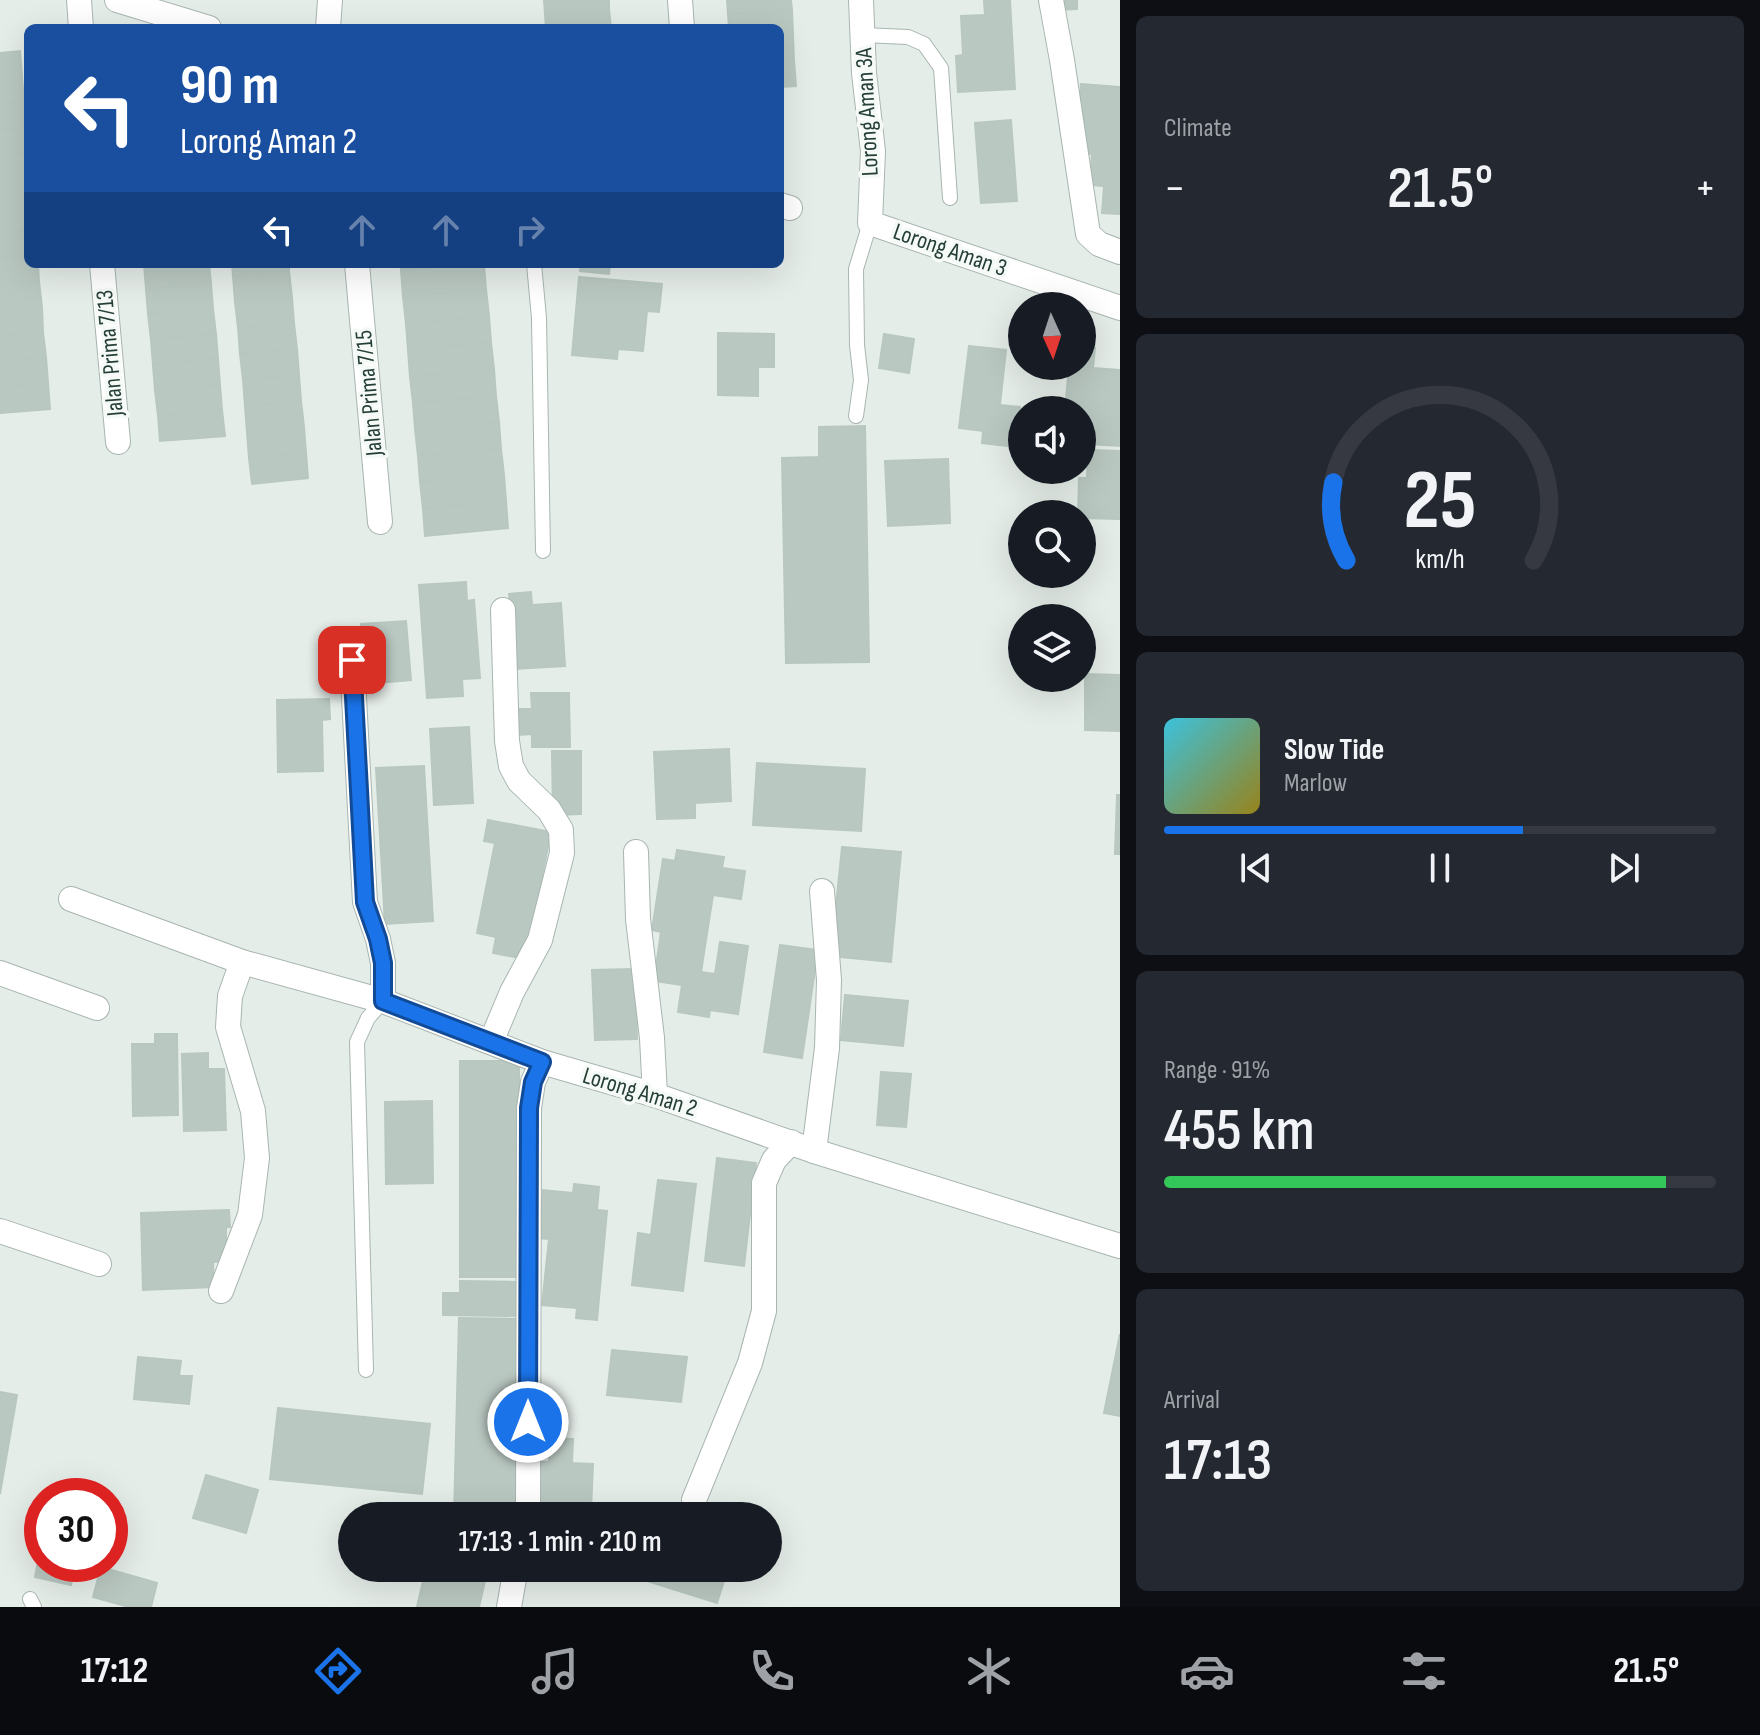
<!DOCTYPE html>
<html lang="en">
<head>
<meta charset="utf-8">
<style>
	body { margin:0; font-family:"Sofia Sans Condensed",sans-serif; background:#242831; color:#f1f3f6; height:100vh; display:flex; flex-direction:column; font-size:30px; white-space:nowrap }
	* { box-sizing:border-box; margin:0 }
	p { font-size:26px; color:#9ea1a6 }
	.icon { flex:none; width:44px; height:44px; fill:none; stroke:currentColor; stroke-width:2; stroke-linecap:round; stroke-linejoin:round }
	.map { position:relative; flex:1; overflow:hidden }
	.sheet { display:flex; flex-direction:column; gap:16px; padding:16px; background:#0d0f14; width:640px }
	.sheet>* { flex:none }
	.top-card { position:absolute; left:24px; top:24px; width:760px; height:244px; border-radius:12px; box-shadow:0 8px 32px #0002; background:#1a4fa0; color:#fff; overflow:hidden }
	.needle { width:52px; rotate:177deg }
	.controls { position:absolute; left:1008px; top:292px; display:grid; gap:16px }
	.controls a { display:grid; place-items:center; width:88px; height:88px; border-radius:50%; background:#171b24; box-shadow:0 8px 32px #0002; font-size:40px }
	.speed { position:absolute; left:24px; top:1478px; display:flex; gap:16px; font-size:40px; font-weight:700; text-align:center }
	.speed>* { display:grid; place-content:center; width:104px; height:104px; border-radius:50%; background:#171b24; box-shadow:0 8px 32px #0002; line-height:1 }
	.speed .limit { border:12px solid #d22; background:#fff; color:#111 }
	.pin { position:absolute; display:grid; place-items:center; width:68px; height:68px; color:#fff; margin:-34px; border-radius:16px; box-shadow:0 4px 12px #0006 }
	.me { position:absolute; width:88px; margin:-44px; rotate:0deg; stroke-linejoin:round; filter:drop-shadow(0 0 6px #0008) }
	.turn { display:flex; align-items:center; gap:28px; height:168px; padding:0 24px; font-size:36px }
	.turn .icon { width:104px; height:104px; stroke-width:2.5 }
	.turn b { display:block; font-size:56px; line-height:68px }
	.lanes { display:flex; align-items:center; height:76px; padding:0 24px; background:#0003; justify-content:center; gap:40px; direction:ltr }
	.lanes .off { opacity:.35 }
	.big { font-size:60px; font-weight:600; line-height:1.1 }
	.sheet .widget { flex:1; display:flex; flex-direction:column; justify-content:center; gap:12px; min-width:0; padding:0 28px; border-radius:12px; background:#242831 }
	.sheet .dial { align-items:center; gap:0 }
	.dial svg { height:208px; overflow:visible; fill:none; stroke:#363941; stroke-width:7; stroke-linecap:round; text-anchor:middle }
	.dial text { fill:#f1f3f6; stroke:none }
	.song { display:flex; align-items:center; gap:24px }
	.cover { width:96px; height:96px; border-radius:12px; background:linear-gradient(135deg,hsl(190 70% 55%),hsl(50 70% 35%)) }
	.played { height:8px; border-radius:4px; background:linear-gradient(90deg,#1a73e8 65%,#363941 65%) }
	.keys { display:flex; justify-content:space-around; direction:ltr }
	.heat { display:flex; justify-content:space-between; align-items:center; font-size:44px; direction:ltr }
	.charge { height:12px; border-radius:6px; background:linear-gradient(90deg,#34c759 91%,#363941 0) }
	.trip { position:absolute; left:338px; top:1502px; width:444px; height:80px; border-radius:40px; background:#171b24; box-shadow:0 8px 32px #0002; font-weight:600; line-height:80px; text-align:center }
	.dock { display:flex; height:128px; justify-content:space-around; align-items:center; background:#090b0e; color:#9ea1a6 }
	.dock .icon { width:56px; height:56px }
	.dock .current { color:#1a73e8 }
	.dock b { font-size:36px; color:#f1f3f6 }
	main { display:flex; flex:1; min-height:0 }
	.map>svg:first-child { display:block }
	.building { fill:#bac8c2; stroke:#b8c7c0; stroke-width:2 }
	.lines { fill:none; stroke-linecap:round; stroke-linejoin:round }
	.lane-casing { stroke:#a8b5b0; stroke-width:16 }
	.street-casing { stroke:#a8b5b0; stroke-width:26 }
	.lane { stroke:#fff; stroke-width:14 }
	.street { stroke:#fff; stroke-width:24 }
	.route-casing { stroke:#114b97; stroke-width:20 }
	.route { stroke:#1a73e8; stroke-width:14 }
	.labels { text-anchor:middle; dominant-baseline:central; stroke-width:7; stroke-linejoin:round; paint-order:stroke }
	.street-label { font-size:24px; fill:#253e37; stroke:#f5faf7 }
</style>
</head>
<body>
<main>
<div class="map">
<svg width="1120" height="1607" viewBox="0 0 1120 1607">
	<rect width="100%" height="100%" fill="#e5ede9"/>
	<g class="building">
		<path d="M544 0H609V9L545 14Z"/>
		<path d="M727 0H791L792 10 728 14Z"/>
		<path d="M1010 0 1015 89 958 92 956 56 963 55 961 16 985 15 984 1Z"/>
		<path d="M1057 0H1077V9L1057 10Z"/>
		<path d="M609 9 611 28H546L545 14Z"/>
		<path d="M792 10 793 35 780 36V28H729L728 14Z"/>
		<path d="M793 35 794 61H780V36Z"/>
		<path d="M20 51 22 76 0 78V53Z"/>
		<path d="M780 61H794L796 86 780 87Z"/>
		<path d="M22 76 24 102 0 104V78Z"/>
		<path d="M1081 84 1120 87V214L1102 213 1104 186 1090 185 1092 154 1077 153Z"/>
		<path d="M24 102 26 128 0 130V104Z"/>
		<path d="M1011 120 1017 201 981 203 975 123Z"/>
		<path d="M26 128 28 153 0 155V130Z"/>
		<path d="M28 153V179L0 181V155Z"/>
		<path d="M28 179V205L0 207V181Z"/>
		<path d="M28 205V230L0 233V207Z"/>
		<path d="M28 230V256L0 258V233Z"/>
		<path d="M28 256V264H38L39 281 0 284V258Z"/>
		<path d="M144 264H209L211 283 146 289Z"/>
		<path d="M232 264H289V271L233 276Z"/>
		<path d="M400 264H474L401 270Z"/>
		<path d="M474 264H484L486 289 403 297 401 270Z"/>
		<path d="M581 264H610L609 274 580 271Z"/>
		<path d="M289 271 292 297 235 302 233 276Z"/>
		<path d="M579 277 662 284 659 312 647 311 643 351 618 349 617 359 572 355Z"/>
		<path d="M39 281 42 307 0 310V284Z"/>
		<path d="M211 283 213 309 148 314 146 289Z"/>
		<path d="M486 289 489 316 406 324 403 297Z"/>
		<path d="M292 297 294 323 238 328 235 302Z"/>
		<path d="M42 307 43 332 0 336V310Z"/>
		<path d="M213 309 216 334 151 340 148 314Z"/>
		<path d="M489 316 491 342 408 350 406 324Z"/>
		<path d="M294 323 297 349 240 354 238 328Z"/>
		<path d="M43 332 46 357 0 361V336Z"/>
		<path d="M718 333 774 334V367H758V396L718 395Z"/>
		<path d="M216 334 218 359 153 365 151 340Z"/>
		<path d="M884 334 914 339 909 373 879 368Z"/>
		<path d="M491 342 494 369 410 377 408 350Z"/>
		<path d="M969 346 1006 350 1000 405 1020 407 1016 447 982 443 983 431 959 428Z"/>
		<path d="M1082 347 1095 348 1093 368 1120 370V446L1089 444 1090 437 1082 436V410H1065L1069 366H1082Z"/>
		<path d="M297 349 299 375 243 380 240 354Z"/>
		<path d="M46 357 48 383 0 387V361Z"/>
		<path d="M218 359 220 385 155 390 153 365Z"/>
		<path d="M494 369 496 396 413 403 410 377Z"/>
		<path d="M299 375 301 401 245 406 243 380Z"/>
		<path d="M48 383 50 409 0 413V387Z"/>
		<path d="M220 385 222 410 158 416 155 390Z"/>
		<path d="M496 396 499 422 415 429 413 403Z"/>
		<path d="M301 401 304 427 247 432 245 406Z"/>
		<path d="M222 410 225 436 160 441 158 416Z"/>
		<path d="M499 422 501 449 418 456 415 429Z"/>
		<path d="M865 426 869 662 786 663 782 458 819 457V427Z"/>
		<path d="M304 427 306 453 249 458 247 432Z"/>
		<path d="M501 449 504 475 420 482 418 456Z"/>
		<path d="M1088 450 1120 451V519L1082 518V514H1078L1079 478H1087Z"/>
		<path d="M306 453 308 478 252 484 249 458Z"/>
		<path d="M948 459 950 523 888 526 885 461Z"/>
		<path d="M504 475 506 501 423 509 420 482Z"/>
		<path d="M506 501 508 528 425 536 423 509Z"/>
		<path d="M466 582 467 601 474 600 480 678 462 679 463 696 427 698 419 585Z"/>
		<path d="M531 592 532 605 561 603 565 666 514 669 509 594Z"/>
		<path d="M406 621 411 680 365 684 349 671 346 641 362 639 361 624Z"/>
		<path d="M1085 674 1120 675V731L1085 730Z"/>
		<path d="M531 693H569L570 747H532V734L518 735V709H532Z"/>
		<path d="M329 699 330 719 322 720 323 771 278 772 277 700Z"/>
		<path d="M469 727 473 803 434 805 430 729Z"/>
		<path d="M729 749 731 801 695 803V818L657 819 654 752Z"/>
		<path d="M552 751H581V814L553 815Z"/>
		<path d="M757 763 865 769 861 831 753 825Z"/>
		<path d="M424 766 433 921 385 924 376 768Z"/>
		<path d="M1117 795H1120V854H1115Z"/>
		<path d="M488 820 551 832 525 959 493 953 496 937 477 933 495 843 484 841Z"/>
		<path d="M842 847 901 852 891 962 831 956Z"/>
		<path d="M677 850 724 857 722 868 745 871 741 899 713 895 701 972 715 974 720 942 748 946 738 1014 710 1010 709 1017 678 1012 682 985 654 981 661 932 652 930 663 859 675 861Z"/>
		<path d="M780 945 818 950 802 1058 764 1052Z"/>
		<path d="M635 969 637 1039 595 1040 592 970Z"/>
		<path d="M845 995 908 1001 903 1046 841 1040Z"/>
		<path d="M155 1034H177L178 1115 133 1116 132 1044H155Z"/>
		<path d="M208 1053V1069H224L226 1130 184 1131 182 1054Z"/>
		<rect x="460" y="1061" width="59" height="216"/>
		<path d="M881 1072 911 1074 906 1127 877 1125Z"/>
		<path d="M432 1101 433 1183 386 1184 385 1102Z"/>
		<path d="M717 1158 756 1163 744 1266 705 1261Z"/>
		<path d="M658 1180 696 1184 683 1291 632 1285 638 1233 651 1235Z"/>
		<path d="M574 1184 599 1187 597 1210 607 1211 597 1320 576 1318 577 1308 542 1305 549 1239 538 1238 543 1190 573 1193Z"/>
		<path d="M229 1210 230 1227H226V1261L213 1262 214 1287 143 1290 141 1213Z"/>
		<path d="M460 1281 519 1282 518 1316 443 1315V1293H460Z"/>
		<path d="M459 1318 523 1319 518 1516H454Z"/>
		<path d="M1120 1334V1416L1104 1413Z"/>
		<path d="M612 1350 687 1357 681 1402 607 1395Z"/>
		<path d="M138 1357 181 1361 179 1376H192L189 1404 134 1399Z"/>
		<path d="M0 1392 17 1395 0 1494Z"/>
		<path d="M278 1408 430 1424 422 1494 270 1479Z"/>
		<path d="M550 1438 573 1439 572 1463 593 1464 591 1510H584V1516H533L536 1461 549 1462Z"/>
		<path d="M206 1475 258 1490 246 1533 193 1518Z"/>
		<path d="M347 1536 352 1538V1560L342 1558Z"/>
		<path d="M42 1541V1564H76L71 1585 35 1577Z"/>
		<path d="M101 1567 157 1583 151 1607H129L93 1597Z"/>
		<path d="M426 1568H488L479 1607H417Z"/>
		<path d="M606 1568H728L717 1603Z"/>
	</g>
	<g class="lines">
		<defs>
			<g id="lane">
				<path d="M863 35 908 37 924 44 941 68 950 198"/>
				<path d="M534 264 539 318 543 551"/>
				<path d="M856 416 861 380 857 345 856 269 870 223"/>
				<path d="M366 1370 357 1042 368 1018 383 1001"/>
				<path d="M30 1599 34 1607"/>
			</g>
			<g id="street">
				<path d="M79 0 81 28"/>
				<path d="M117 0 209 28"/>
				<path d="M680 0 682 28"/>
				<path d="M861 0 864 73 873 151 870 223 1120 308"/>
				<path d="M1051 0 1062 60 1088 234 1099 244 1120 252"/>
				<path d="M328 28 330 0"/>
				<path d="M780 205 790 208"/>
				<path d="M102 264 118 442"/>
				<path d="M357 264 380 522"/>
				<path d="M352 660 365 902 378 939 383 963V1001"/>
				<path d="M636 852 638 919 652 1038 655 1095"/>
				<path d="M71 899 242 962 383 1001 542 1062 655 1095 814 1151 1120 1246"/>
				<path d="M0 973 97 1008"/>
				<path d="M491 1042 512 992 540 940 562 853 561 830 549 810 519 781 511 766 507 741 503 610"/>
				<path d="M814 1151 827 1048 829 980 822 891"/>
				<path d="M0 1231 99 1264"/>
				<path d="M221 1291 250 1215 257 1158 253 1111 228 1027 230 996 242 962"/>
				<path d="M694 1500 750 1363 764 1311V1183L774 1160 791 1142"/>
				<path d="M528 1516 529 1108 533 1082 542 1062"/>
				<path d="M509 1607 516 1568"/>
			</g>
		</defs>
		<use href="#lane" class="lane-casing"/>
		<use href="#street" class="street-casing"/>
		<use href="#lane" class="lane"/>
		<use href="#street" class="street"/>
	</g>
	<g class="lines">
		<defs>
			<path id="route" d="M352 660 365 902 378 939 383 963V1001L542 1062 533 1082 529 1108 528 1422"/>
		</defs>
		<use href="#route" class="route-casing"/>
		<use href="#route" class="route"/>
	</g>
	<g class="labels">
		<g class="street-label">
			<text transform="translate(867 112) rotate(-93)">Lorong Aman 3A</text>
			<text transform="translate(950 250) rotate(19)">Lorong Aman 3</text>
			<text transform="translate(110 353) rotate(-95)">Jalan Prima 7/13</text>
			<text transform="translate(369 393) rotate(-95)">Jalan Prima 7/15</text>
			<text transform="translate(640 1092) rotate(17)">Lorong Aman 2</text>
		</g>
	</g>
</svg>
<div class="controls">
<a><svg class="needle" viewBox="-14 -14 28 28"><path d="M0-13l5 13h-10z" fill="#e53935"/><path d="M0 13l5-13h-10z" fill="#9ea1a6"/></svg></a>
<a><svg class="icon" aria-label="sound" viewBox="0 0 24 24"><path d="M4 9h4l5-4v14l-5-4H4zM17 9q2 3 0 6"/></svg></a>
<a><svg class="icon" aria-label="search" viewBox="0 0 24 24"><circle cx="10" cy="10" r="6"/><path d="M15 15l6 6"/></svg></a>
<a><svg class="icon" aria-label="layers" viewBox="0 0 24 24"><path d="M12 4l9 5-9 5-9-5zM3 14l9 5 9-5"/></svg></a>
</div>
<div class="speed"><div class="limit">30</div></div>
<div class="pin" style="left:352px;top:660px;background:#d93025"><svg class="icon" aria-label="arrive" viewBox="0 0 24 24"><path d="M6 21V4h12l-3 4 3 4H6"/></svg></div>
<svg class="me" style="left:528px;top:1422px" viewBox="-20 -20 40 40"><circle r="17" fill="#1a73e8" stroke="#fff" stroke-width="3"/><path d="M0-11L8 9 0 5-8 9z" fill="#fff"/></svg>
<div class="trip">17:13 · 1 min · 210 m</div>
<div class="top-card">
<div class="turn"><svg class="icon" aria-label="left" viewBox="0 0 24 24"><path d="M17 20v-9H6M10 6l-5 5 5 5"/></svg><div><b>90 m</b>Lorong Aman 2</div></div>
<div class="lanes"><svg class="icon" aria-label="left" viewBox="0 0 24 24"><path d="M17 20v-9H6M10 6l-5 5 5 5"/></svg><svg class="icon off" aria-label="ahead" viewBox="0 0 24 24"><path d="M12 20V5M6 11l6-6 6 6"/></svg><svg class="icon off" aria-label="ahead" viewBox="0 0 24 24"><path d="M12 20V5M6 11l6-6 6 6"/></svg><svg class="icon off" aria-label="right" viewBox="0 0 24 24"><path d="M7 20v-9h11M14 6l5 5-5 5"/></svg></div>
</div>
</div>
<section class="sheet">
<div class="widget"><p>Climate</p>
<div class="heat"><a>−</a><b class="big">21.5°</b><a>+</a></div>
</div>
<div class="widget dial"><svg viewBox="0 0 100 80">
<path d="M14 69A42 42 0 1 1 86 69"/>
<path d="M14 69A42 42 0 0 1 9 39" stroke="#1a73e8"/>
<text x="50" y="56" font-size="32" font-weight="700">25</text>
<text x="50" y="72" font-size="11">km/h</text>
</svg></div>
<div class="widget">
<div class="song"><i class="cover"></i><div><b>Slow Tide</b><p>Marlow</p></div></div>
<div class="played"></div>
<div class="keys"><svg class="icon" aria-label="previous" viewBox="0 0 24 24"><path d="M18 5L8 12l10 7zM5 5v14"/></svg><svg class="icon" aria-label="pause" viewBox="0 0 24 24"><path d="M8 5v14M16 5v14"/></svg><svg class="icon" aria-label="next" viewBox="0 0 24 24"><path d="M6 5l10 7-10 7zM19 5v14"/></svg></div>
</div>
<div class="widget"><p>Range · 91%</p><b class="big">455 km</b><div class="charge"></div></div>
<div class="widget"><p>Arrival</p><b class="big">17:13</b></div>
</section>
</main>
<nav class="dock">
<b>17:12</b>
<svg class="icon current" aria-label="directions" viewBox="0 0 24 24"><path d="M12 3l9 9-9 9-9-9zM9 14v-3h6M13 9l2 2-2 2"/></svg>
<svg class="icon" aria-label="music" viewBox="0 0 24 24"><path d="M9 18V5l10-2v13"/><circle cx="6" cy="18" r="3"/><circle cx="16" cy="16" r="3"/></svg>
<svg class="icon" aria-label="phone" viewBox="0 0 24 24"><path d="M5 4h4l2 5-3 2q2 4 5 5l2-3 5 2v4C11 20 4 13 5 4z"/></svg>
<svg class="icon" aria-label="climate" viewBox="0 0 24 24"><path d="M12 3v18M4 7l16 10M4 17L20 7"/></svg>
<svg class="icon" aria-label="car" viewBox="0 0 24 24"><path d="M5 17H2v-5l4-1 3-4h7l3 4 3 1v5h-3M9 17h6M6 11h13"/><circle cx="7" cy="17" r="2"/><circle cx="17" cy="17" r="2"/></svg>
<svg class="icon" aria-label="filters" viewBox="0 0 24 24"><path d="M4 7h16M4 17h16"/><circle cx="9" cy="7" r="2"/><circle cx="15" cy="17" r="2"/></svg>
<b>21.5°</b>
</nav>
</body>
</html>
